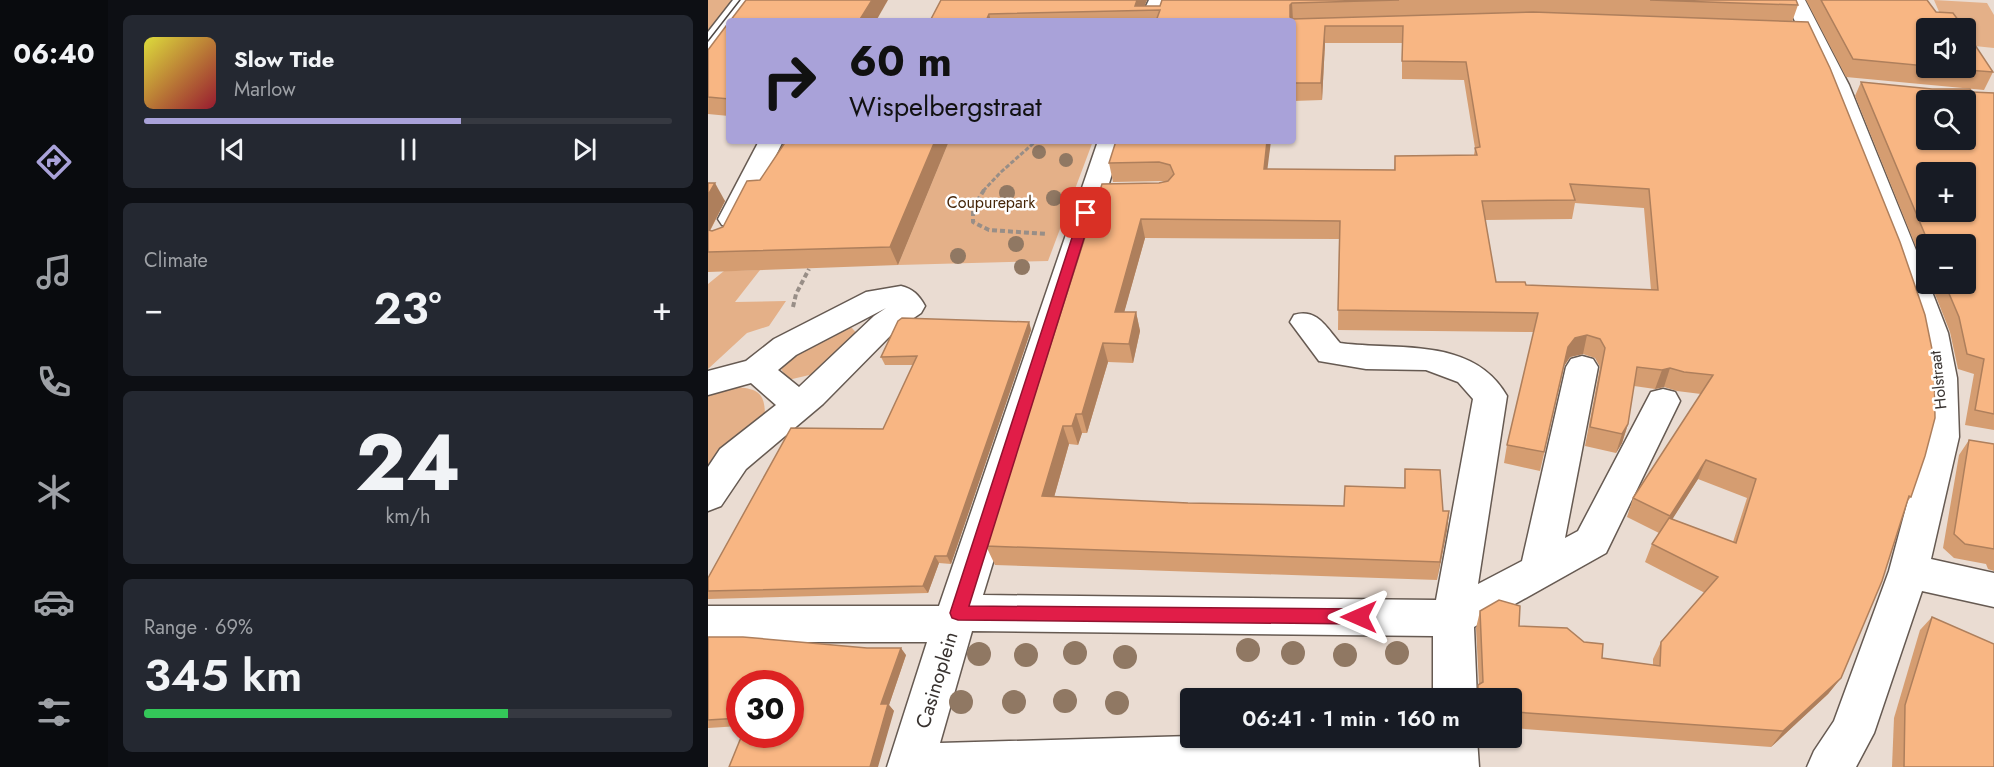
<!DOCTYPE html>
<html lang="en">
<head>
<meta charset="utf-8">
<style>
	body { margin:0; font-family:Jost,sans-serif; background:#242831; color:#f1f3f6; height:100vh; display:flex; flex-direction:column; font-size:22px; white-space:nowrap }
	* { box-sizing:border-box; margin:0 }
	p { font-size:20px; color:#9ea1a6 }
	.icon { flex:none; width:33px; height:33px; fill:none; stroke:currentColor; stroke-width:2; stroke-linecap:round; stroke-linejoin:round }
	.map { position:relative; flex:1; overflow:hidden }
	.drawer { display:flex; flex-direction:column; gap:15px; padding:15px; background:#0d0f14; width:600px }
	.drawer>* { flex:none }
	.guide { position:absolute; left:18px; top:18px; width:570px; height:126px; border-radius:6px; box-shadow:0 2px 4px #0004; background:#a9a2d9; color:#111; overflow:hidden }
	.tools { position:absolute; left:1208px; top:18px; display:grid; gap:12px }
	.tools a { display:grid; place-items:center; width:60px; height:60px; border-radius:6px; background:#171b24; box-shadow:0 2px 4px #0004; font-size:30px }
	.speed { position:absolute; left:18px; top:670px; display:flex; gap:12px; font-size:30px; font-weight:700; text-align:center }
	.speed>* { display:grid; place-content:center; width:78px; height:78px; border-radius:50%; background:#171b24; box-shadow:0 2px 4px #0004; line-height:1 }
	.speed .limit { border:9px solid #d22; background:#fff; color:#111 }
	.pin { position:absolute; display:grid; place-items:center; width:51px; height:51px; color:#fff; margin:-26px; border-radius:12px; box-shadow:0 3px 9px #0006 }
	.me { position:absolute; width:66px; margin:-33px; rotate:270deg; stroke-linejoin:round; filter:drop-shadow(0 0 4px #0008) }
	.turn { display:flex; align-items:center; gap:21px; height:126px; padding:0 24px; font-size:27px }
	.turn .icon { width:78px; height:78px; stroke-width:2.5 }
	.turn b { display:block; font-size:42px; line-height:51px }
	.big { font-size:45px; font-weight:600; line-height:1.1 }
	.drawer .tile { flex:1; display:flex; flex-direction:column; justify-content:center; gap:9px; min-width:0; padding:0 21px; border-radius:9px; background:#242831 }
	.drawer .dial { align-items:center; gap:0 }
	.dial b { font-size:78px; line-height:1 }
	.song { display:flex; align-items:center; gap:18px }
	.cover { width:72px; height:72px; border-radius:9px; background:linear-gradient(135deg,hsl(60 70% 55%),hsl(350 70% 35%)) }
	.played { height:6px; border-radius:3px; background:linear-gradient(90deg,#a9a2d9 60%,#363941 60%) }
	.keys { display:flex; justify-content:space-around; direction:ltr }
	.heat { display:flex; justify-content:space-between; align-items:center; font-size:33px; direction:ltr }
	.charge { height:9px; border-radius:4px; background:linear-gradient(90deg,#34c759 69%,#363941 0) }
	.trip { position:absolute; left:472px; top:688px; width:342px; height:60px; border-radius:6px; background:#171b24; box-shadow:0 2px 4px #0004; font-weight:600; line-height:60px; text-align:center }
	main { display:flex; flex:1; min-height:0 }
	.dock { display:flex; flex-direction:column; width:108px; justify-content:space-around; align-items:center; background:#090b0e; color:#9ea1a6 }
	.dock .icon { width:42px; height:42px }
	.dock .on { color:#a9a2d9 }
	.dock b { font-size:27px; color:#f1f3f6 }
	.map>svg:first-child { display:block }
	.green { fill:#e4b088 }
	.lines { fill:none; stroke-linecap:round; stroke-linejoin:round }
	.minor-casing { stroke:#665a52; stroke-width:3 }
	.path-far1 { stroke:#988e87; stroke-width:3; stroke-dasharray:4.5 2; stroke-linecap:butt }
	.path { stroke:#988e87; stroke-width:4; stroke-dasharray:5 3; stroke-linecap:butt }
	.minor { fill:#fff; fill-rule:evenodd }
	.tram { stroke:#4e4744; stroke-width:1.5 }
	.tree { fill:#907863 }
	.wall { fill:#d59d71; fill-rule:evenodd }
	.shaded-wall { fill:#ae7f5c }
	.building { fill:#f8b683; stroke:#ae7f5c; stroke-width:1.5; fill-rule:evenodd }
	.route { fill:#e11d48; stroke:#92132f; stroke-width:1.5 }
	.labels { text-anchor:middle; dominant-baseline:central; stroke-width:5; stroke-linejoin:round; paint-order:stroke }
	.park-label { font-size:16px; fill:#462609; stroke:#fff }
	.street-label { font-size:16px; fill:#38322f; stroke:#fff }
	.near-street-label { font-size:20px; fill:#38322f; stroke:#fff }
</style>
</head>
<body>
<main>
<nav class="dock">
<b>06:40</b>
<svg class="icon on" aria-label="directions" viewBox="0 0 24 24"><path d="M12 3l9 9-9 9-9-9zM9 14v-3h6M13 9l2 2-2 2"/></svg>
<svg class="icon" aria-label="music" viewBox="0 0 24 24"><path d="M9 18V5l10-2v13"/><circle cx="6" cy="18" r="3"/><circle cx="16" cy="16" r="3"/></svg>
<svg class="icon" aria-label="phone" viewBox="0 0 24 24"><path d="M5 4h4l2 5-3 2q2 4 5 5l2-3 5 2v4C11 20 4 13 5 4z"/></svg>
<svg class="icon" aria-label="climate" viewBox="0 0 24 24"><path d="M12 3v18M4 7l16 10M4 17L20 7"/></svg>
<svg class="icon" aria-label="car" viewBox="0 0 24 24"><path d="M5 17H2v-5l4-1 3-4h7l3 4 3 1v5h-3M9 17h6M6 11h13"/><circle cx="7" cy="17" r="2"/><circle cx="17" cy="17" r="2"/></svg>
<svg class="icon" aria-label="filters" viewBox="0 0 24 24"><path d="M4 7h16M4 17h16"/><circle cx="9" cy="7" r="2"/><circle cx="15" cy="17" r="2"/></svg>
</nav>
<section class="drawer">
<div class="tile">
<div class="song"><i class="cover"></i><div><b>Slow Tide</b><p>Marlow</p></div></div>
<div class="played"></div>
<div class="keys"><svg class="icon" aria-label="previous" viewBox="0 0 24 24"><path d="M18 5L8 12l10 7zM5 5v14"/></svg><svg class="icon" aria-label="pause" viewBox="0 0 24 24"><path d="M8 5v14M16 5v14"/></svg><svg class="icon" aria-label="next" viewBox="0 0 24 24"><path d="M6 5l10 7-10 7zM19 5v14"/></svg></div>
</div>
<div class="tile"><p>Climate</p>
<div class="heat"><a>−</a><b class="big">23°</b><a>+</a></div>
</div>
<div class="tile dial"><b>24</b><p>km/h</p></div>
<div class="tile"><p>Range · 69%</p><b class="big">345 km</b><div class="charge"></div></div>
</section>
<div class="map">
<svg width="1286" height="767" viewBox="0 0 1286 767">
	<rect width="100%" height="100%" fill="#eadcd2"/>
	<g class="green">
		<path d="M0 0H25L0 32Z"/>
		<path d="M1226 0 1279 3 1286 15V48L1257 45V28H1238Z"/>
		<path d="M241 141H385L340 261 190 265Z"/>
		<path d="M52 270 27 302 78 301 61 326 39 333 0 369V284L16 271Z"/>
		<path d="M134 327 144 328 150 335 110 373 80 380 72 367 77 357Z"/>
		<path d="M28 387C52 389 57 394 57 418L0 478V391Z"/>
	</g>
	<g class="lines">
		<defs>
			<g id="minor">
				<path d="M25 0H46L31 21H21C21 35 15 50 0 54V32Z"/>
				<path d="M441 0H461L453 21H431Z"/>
				<path d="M1077 0H1097L1141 85 1212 260 1218 275V284H1221L1240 333 1249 378 1251 437 1223 559 1286 573V607L1214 591 1166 733 1148 767H1099L1106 751 1126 721 1181 571 1217 437V378L1208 333 1184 260 1117 85Z"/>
				<path d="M51 141H75L34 225 24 227 14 225 10 219Z"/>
				<path d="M390 141H414L275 595 728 600 765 399 750 382 718 370 658 369 611 361 582 322 586 315C609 308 618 327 632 343 689 351 765 336 799 396L770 584 814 561 858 367 863 359 874 356 885 359 890 367 857 538 870 531 943 392 955 389 967 392 972 401 898 553 766 627 769 699H725V636L264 631 232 743 483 736V738H657L725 745V738H769L771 767H179L219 642H0V606H231Z"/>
				<path d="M193 286C205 289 211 295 217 306L213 313 188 330 115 404 38 469 13 506 0 511V467L12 449 68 405 43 383 0 395V371L38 361 66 339 158 292ZM178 308 166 316 91 387 70 370 88 355Z"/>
			</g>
		</defs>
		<use href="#minor" class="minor-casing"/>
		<path class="path-far1" d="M275 191 293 172 328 141"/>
		<g class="path">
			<path d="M276 190 265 208V222L281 230 339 234"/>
			<path d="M85 307 88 294 101 269"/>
		</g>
		<use href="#minor" class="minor"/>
		<path class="tram" d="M0 41 32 0"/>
	</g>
	<g class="tree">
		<circle cx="331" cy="152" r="7"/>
		<circle cx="358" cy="160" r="7"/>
		<circle cx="299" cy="193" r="8"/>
		<circle cx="346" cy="198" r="8"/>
		<circle cx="308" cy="244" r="8"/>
		<circle cx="250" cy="256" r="8"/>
		<circle cx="314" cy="267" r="8"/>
		<circle cx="540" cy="650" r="12"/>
		<circle cx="367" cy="653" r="12"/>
		<circle cx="585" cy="653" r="12"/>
		<circle cx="689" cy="653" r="12"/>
		<circle cx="271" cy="654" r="12"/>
		<circle cx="318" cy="655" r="12"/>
		<circle cx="637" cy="655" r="12"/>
		<circle cx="417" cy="657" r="12"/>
		<circle cx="357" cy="701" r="12"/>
		<circle cx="253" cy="702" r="12"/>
		<circle cx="306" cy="702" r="12"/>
		<circle cx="409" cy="703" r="12"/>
	</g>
	<g class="wall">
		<path d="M233 0H439L436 6H452L454 0H1088L1090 5 1084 22 1203 497 1199 502 1133 678 1120 694 1063 747 804 728V699H768L771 685 768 628 772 611 894 658 945 665V659L953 642 997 593 937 562 944 544 951 533 919 517 925 498 993 394 969 391 956 387 947 389 926 386 920 424 914 443 908 453 877 446 892 367 887 358 875 354 862 357 856 366 832 471 796 463 799 445 826 332 630 330 631 239 437 238 416 312H428L432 331 425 363 400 362 379 433H374L370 445 361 444 346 497 480 503 636 506 696 488 697 469 735 511H741L739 530 729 580 287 565 278 546 394 184 451 183 457 181 405 182 401 163 408 141 559 169 686 170 687 156 766 155 767 148 756 80 694 79V43H617L614 100 585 101V21H222ZM867 203 936 208 943 290 818 285 788 282 777 220 864 219ZM990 479 1039 498 1025 542 964 519Z"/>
		<path d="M1098 0H1219L1218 68H1257L1285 72 1276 90 1138 77Z"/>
		<path d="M21 22V116L0 114V50Z"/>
		<path d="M1153 82 1224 89 1286 93V430L1257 425 1266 374 1250 369 1242 332 1223 284H1257V244H1218V272L1147 96Z"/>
		<path d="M78 141H241L190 265 0 272V183L17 201 2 231H4L15 227 52 180Z"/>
		<path d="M321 322 323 330 243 564 231 563 220 593 0 599V578L175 429 206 365H177L173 357Z"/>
		<path d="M1261 440 1286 444V571L1280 569 1278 564 1246 558 1235 548 1251 455Z"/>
		<path d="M1224 617 1286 767H1184L1186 718 1212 630Z"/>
		<path d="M0 637 198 655 181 705 186 711 82 735 32 684V726L0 728Z"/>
	</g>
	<g class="shaded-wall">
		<path d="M164 0H180L168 21H151Z"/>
		<path d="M429 0H439L435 10 427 6Z"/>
		<path d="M584 3 585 20 582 21V5Z"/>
		<path d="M281 14 283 21H278Z"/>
		<path d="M617 26V43L614 100 613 83Z"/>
		<path d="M227 141H241L190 265 182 247Z"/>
		<path d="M559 141H563L557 188 556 169Z"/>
		<path d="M7 183 17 201 0 234V195Z"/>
		<path d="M433 219 437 238 411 331 407 312Z"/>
		<path d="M428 312 432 331 425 363 421 344Z"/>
		<path d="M321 322 323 330 243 564 239 556Z"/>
		<path d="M879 335 875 354 862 357 856 366 832 471 860 347 867 338Z"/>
		<path d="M395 343 400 362 379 433 374 414Z"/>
		<path d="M962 368 956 387 947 389 954 370Z"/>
		<path d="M368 414 374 433 370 445 364 426Z"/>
		<path d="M920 424 914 443 908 453 914 434Z"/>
		<path d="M355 426 361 444 341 515 334 496Z"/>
		<path d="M998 460 990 479 955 534 962 516Z"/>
		<path d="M741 511 739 530 729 580 732 562Z"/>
		<path d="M227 556 231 563 220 593 215 586Z"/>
		<path d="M193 648 198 655 181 705 186 711 170 767H162L173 704Z"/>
		<path d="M1133 678 1120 694 1063 747 1075 731Z"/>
	</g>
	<g class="building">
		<path d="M38 0H164L151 21H22Z"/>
		<path d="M233 0H429L427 6H452L454 0H691L584 3 582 5V17L584 19 825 12 1100 22 1122 68 1192 242 1217 315 1226 359 1227 418 1217 456 1203 497 1201 496 1174 581 1133 678 1075 731 807 712H804V699H773L770 696V685L775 682 772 611 791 600 812 606 811 626 859 628 876 642 895 644 894 658 952 666 953 642 1010 577 944 544 961 518 1028 543 1048 479 998 460 962 516 925 498 1005 375 976 372 962 368 954 370 929 367 920 424 914 434 882 427 897 348 892 339 879 335 867 338 860 347 836 452 799 445 830 313 630 310 632 221 433 219 407 312H428L421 344 395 343 374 414H368L364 426H355L334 496 480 503 636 506 637 486 697 488V469L732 470 735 511H741L732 562 278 546 394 184 451 183 460 181 466 174 462 165 451 162 401 163 408 141H559L556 169 687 170V156L769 155 767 148 772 147 758 62 694 61 695 26H617L613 83H585V21H448L452 10 281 14 278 21H222ZM862 184 941 189 950 290 818 285 817 282H788L774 201 867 200Z"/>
		<path d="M942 0H1088L1090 5Z"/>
		<path d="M1113 0H1219L1228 12 1245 13 1256 28H1218V66L1145 59Z"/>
		<path d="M21 22V99L0 97V50Z"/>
		<path d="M1257 30 1285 72 1233 68H1257Z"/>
		<path d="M1153 82 1224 89H1262L1264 92 1286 93V414L1267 410 1276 359 1259 354 1251 317 1237 284H1257V244H1221ZM1218 100H1257V140H1218ZM1218 172H1257V212H1218Z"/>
		<path d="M78 141H227L182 247 0 252V230L4 231 15 227 39 181 52 180Z"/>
		<path d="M0 183H7L0 195Z"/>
		<path d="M194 318 321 322 239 556H227L215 586 0 591V578L83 428 175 429 209 356 173 357 190 321Z"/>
		<path d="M1261 440 1286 444V549L1257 544 1246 534Z"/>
		<path d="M1224 617 1286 644V767H1196L1197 705Z"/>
		<path d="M0 637H35L159 648H193L173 704H180L162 767H21L34 735H82V684H32V718L0 720Z"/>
	</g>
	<path class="route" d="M378 210 384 213 261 606 651 609 657 611 659 617 657 622 651 624 250 620 244 618 242 613 372 213Z"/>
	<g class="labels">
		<g class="park-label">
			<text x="283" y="202">Coupurepark</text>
		</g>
		<g class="street-label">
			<text transform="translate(1230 380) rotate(-96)">Holstraat</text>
		</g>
		<g class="near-street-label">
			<text transform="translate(229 680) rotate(-73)">Casinoplein</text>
		</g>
	</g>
</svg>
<div class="tools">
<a><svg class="icon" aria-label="sound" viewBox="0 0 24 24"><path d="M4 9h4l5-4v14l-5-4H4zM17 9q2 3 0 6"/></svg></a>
<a><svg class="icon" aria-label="search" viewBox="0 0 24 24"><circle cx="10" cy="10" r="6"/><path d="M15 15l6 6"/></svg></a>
<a>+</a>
<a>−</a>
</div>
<div class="speed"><div class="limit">30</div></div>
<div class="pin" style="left:378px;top:213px;background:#d93025"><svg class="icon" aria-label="arrive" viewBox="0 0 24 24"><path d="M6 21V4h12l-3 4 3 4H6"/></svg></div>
<svg class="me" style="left:651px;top:617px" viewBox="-20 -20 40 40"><path d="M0-17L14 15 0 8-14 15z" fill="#e11d48" stroke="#fff" stroke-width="4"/></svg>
<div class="trip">06:41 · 1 min · 160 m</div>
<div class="guide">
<div class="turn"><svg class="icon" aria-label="right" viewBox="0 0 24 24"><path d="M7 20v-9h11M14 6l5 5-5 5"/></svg><div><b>60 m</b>Wispelbergstraat</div></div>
</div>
</div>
</main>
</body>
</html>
